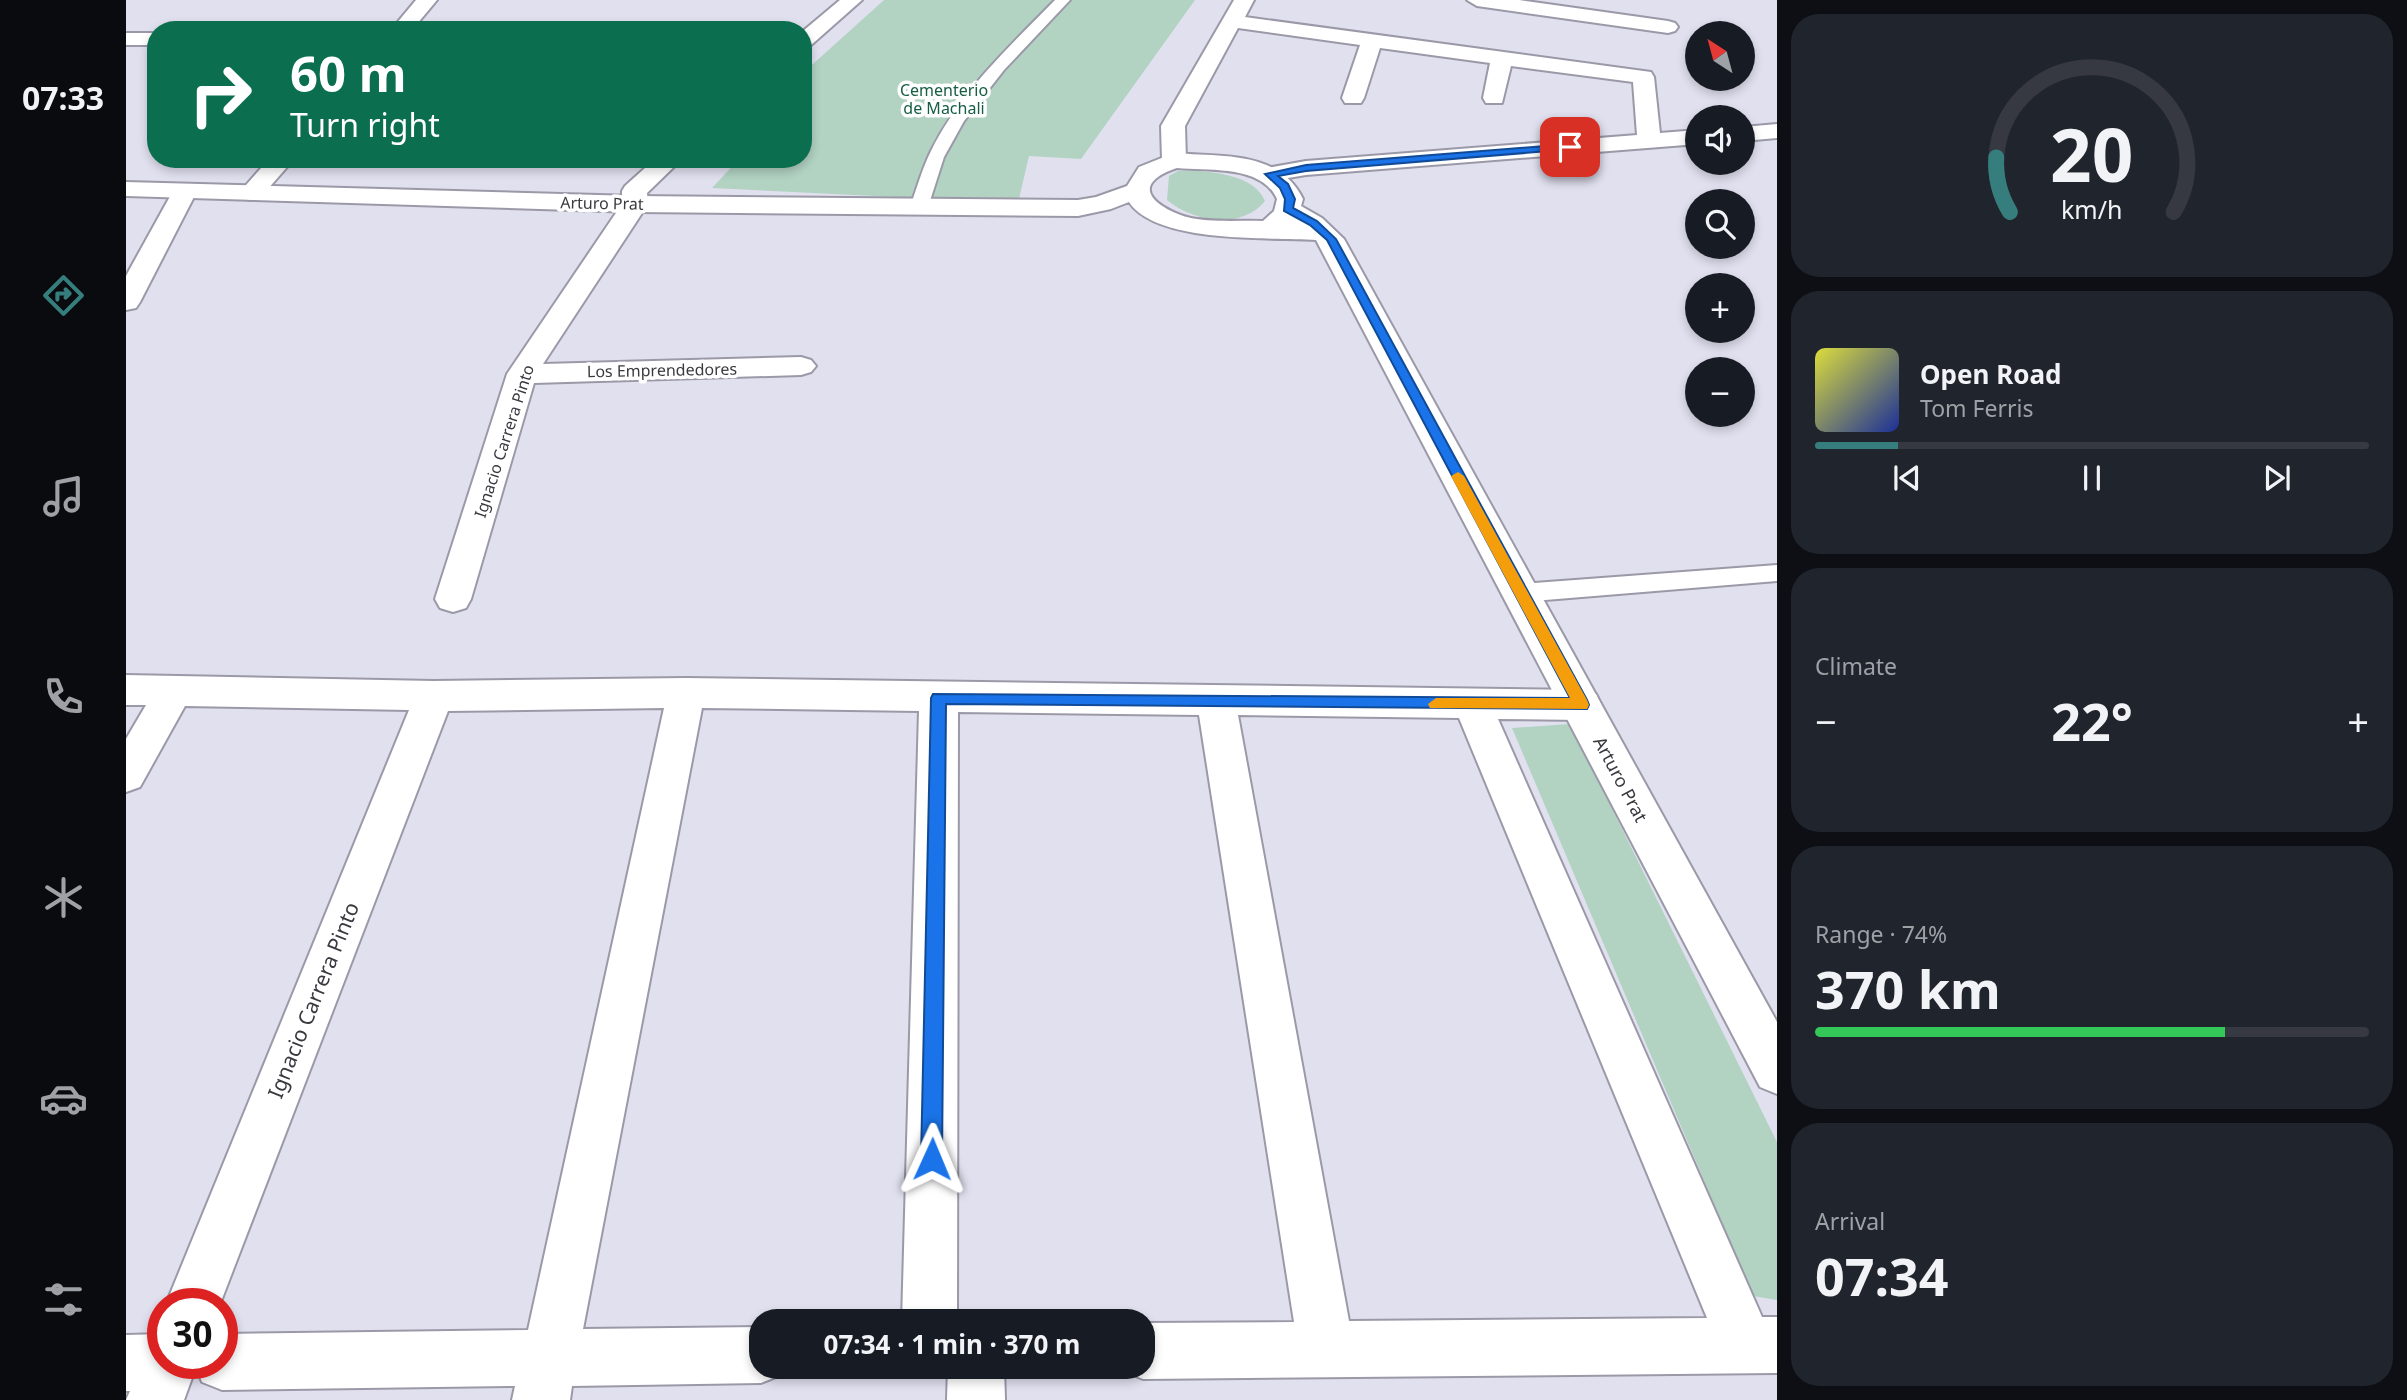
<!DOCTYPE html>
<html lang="en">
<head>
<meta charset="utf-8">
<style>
	body { margin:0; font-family:"Noto Sans",sans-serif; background:#20242c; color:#f1f3f6; height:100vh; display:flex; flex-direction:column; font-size:26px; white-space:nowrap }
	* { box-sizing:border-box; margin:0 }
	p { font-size:23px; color:#9ea1a6 }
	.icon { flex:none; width:38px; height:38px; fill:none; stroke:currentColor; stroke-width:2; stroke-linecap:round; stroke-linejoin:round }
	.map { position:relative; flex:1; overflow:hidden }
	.details { display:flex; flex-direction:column; gap:14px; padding:14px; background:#0d0f14; width:630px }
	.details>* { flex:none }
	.guide { position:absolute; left:21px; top:21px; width:665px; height:147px; border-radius:28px; box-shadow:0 4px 10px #0003; background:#0b6e4f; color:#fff; overflow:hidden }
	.needle { width:46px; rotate:324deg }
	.fabs { position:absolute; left:1559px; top:21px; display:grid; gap:14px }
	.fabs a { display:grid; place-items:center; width:70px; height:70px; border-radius:50%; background:#171b24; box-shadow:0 4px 10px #0003; font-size:35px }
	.speed { position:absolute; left:21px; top:1288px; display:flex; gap:14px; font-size:35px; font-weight:700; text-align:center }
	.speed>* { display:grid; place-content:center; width:91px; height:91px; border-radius:50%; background:#171b24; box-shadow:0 4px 10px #0003; line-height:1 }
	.speed .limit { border:10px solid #d22; background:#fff; color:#111 }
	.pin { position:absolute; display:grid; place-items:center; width:60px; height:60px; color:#fff; margin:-30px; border-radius:14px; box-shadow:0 4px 10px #0006 }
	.me { position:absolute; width:77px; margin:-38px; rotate:1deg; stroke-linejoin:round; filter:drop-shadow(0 0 5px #0008) }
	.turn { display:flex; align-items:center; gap:24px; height:147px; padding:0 28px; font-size:32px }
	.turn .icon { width:91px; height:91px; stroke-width:2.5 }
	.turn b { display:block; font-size:49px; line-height:60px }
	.big { font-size:52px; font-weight:700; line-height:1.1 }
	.details .tile { flex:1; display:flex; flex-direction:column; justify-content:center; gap:10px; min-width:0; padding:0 24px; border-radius:28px; background:#20242c }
	.details .dial { align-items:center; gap:0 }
	.dial svg { height:182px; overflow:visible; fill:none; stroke:#363941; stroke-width:7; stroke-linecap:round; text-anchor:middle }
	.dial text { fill:#f1f3f6; stroke:none }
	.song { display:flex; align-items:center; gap:21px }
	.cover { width:84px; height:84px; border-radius:10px; background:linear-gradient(135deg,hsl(60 70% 55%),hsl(230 70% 35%)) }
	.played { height:7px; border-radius:4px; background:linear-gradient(90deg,#357e7d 15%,#363941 15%) }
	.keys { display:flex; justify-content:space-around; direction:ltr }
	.heat { display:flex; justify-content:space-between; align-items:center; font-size:38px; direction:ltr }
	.charge { height:10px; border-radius:5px; background:linear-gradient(90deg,#34c759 74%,#363941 0) }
	.trip { position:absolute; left:623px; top:1309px; width:406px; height:70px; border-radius:28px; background:#171b24; box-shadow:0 4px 10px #0003; font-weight:700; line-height:70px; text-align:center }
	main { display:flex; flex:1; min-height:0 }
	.menu { display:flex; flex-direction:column; width:126px; justify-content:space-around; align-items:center; background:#090b0e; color:#9ea1a6 }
	.menu .icon { width:49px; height:49px }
	.menu .current { color:#357e7d }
	.menu b { font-size:32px; color:#f1f3f6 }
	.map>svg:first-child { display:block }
	.green { fill:#b2d2c2 }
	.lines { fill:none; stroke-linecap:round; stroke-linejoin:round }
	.lane-casing { stroke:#9b99a8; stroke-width:4 }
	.street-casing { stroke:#9b99a8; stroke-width:4 }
	.secondary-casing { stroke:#9b99a8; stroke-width:4 }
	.lane { fill:#fff; fill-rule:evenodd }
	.street { fill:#fff; fill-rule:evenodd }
	.secondary { fill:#fff; fill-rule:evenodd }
	.route { fill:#1a73e8; stroke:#114b97; stroke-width:2 }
	.slow { fill:#f59e0b }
	.labels { text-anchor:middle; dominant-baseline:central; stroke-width:7; stroke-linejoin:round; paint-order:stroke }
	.far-park-label { font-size:16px; fill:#165e43; stroke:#fff }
	.far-street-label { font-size:16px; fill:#39393f; stroke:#fff }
	.street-label { font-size:18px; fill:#39393f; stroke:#fff }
	.near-street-label { font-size:21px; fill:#39393f; stroke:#fff }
</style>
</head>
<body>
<main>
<nav class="menu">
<b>07:33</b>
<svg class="icon current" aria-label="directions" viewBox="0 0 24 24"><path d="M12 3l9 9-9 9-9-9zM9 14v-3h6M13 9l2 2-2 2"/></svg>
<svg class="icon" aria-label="music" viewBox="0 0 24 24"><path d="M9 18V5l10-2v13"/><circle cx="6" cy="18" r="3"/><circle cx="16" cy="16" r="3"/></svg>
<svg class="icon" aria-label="phone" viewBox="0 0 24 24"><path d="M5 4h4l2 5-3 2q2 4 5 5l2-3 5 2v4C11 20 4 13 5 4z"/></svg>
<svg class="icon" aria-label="climate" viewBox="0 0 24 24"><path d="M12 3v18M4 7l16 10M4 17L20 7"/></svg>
<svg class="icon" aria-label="car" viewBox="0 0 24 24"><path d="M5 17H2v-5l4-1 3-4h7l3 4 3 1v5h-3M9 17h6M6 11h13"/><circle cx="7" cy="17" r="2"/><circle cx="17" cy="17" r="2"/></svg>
<svg class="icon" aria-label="filters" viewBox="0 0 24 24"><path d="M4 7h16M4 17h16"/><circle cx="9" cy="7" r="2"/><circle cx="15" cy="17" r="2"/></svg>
</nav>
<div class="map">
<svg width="1651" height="1400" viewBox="0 0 1651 1400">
	<rect width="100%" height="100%" fill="#e1e0ef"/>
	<g class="green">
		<path d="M758 0H1069L955 159 903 156 892 203 586 188 613 159H677V73Z"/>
		<path d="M1066 170C1091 173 1128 175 1139 201 1116 230 1067 222 1041 200L1043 176 1052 171Z"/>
		<path d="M1444 724 1651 1142V1300L1627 1296 1386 728Z"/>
	</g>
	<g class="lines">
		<defs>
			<g id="lane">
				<path d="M929 0H944L878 70 838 121 818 157 802 207 793 212 787 211 784 207C791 188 796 169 805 151 834 92 884 46 929 0Z"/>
				<path d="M1651 565V581L1395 602 1386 599 1383 593 1386 587 1395 584Z"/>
			</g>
			<g id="street">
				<path d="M290 0H311L286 30H265Z"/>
				<path d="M714 0H736L684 46 677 48V31Z"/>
				<path d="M1108 0H1128L1119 17 1525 72 1528 77 1534 133 1572 130V144L1180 175 1144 181 1135 179 1132 174 1135 169 1180 161 1511 135 1507 82 1385 66 1376 103H1360L1357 98 1364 63 1254 48 1238 98 1235 103H1219L1216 98 1234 45 1112 28 1059 126 1060 160 1056 165 1048 167 1040 165 1036 160 1035 126Z"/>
				<path d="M1341 0H1393L1542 21 1549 23 1552 27 1549 31 1542 33 1351 6Z"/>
				<rect x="0" y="33" width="30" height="12"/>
				<path d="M1651 124V138L1617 141V127Z"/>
				<path d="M143 159H168L134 198 125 200 116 198 113 193Z"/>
				<path d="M529 159H556L521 193 522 204 417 364 675 357 685 360 690 366 685 372 675 375 408 383 345 599 340 608 327 612 314 608 309 599 381 374 496 204V191L499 186Z"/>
				<path d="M59 184 68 186 71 191 14 302 10 308 0 310V276L47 191 50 186Z"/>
				<path d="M0 675 308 681 560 678 1456 690 1470 694 1475 705 1470 716 1456 720 1372 719 1636 1317H1651V1373L1017 1379 997 1371 996 1367H1017V1323L1168 1322 1073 715 832 712 831 1321H776L793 711 576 708 457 1329 635 1327V1367H658L655 1375 635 1383 446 1386 444 1400H386L389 1386 96 1390 76 1382 70 1367 58 1400H0L4 1391H0V1335L37 1334V1363H96V1334L402 1330 538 708 322 711 94 1304H40L283 710 59 706 14 787 0 792V739L20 705H0ZM1112 715 1333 718 1581 1318 1223 1321Z"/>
				<path d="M822 1367H878L879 1400H821Z"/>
			</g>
			<path id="secondary" d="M1048 153C1095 157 1153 150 1177 199L1175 206 1196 218 1218 239 1651 1022V1094L1634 1087 1190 240C1143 237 1031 244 1003 202L985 209 952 216 509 212 0 196V182L509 196 952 200 970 197 1001 186 1013 167ZM1051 168C1083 171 1136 165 1151 199L1148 211 1137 221C1114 220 1084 223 1061 217 1046 213 1007 195 1032 177 1037 173 1045 170 1051 168Z"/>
		</defs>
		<use href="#lane" class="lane-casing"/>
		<use href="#street" class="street-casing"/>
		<use href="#secondary" class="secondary-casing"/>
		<use href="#lane" class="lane"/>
		<use href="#street" class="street"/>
		<use href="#secondary" class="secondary"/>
	</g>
	<path class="route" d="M1444 144 1448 147 1447 149 1180 171 1152 176 1162 184 1169 199 1167 208 1191 221 1210 239 1461 700 1463 705 1461 709 820 704 816 1159 813 1166 806 1169 798 1166 795 1159 805 698 807 694 1444 698 1201 240 1184 225 1158 211 1159 199 1154 188 1139 174 1180 165Z"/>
	<path class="slow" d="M1332 472 1338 476 1461 700 1463 705 1461 709 1304 708 1302 704 1310 698H1444L1325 476Z"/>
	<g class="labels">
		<g class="far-park-label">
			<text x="818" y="90">Cementerio<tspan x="818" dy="18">de Machali</tspan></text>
		</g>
		<g class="far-street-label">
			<text transform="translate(476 203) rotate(1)">Arturo Prat</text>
			<text transform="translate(536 370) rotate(-1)">Los Emprendedores</text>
			<text transform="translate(378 441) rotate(-72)">Ignacio Carrera Pinto</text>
		</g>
		<g class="street-label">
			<text transform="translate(1495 779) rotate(62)">Arturo Prat</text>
		</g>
		<g class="near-street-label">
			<text transform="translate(187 1000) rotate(-68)">Ignacio Carrera Pinto</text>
		</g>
	</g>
</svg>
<div class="fabs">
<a><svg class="needle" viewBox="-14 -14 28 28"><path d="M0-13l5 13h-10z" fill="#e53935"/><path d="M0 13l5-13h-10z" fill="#9ea1a6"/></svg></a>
<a><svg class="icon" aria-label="sound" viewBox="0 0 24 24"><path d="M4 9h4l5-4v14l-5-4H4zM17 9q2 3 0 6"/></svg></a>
<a><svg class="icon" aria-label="search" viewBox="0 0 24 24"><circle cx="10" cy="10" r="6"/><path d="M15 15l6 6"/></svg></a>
<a>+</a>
<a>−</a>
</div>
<div class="speed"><div class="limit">30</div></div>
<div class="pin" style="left:1444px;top:147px;background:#d93025"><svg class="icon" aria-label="arrive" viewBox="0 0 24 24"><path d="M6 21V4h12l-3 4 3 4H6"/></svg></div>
<svg class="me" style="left:806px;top:1159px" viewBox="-20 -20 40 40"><path d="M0-17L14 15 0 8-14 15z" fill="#1a73e8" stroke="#fff" stroke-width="4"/></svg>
<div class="trip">07:34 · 1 min · 370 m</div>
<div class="guide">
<div class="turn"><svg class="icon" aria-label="right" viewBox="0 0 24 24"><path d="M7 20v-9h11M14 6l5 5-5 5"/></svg><div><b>60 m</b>Turn right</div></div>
</div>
</div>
<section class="details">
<div class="tile dial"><svg viewBox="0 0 100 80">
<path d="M14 69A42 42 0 1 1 86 69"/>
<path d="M14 69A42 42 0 0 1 8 45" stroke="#357e7d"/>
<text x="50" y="56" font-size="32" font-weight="700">20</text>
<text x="50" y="72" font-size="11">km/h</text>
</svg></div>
<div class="tile">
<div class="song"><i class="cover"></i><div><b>Open Road</b><p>Tom Ferris</p></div></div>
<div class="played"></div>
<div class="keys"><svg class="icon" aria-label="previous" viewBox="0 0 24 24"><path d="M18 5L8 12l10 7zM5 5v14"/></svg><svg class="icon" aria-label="pause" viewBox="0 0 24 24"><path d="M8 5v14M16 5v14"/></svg><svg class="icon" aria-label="next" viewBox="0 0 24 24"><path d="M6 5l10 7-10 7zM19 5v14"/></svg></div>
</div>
<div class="tile"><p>Climate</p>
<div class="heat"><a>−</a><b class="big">22°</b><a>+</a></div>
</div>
<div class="tile"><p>Range · 74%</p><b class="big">370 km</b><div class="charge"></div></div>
<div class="tile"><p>Arrival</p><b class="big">07:34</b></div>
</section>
</main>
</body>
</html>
